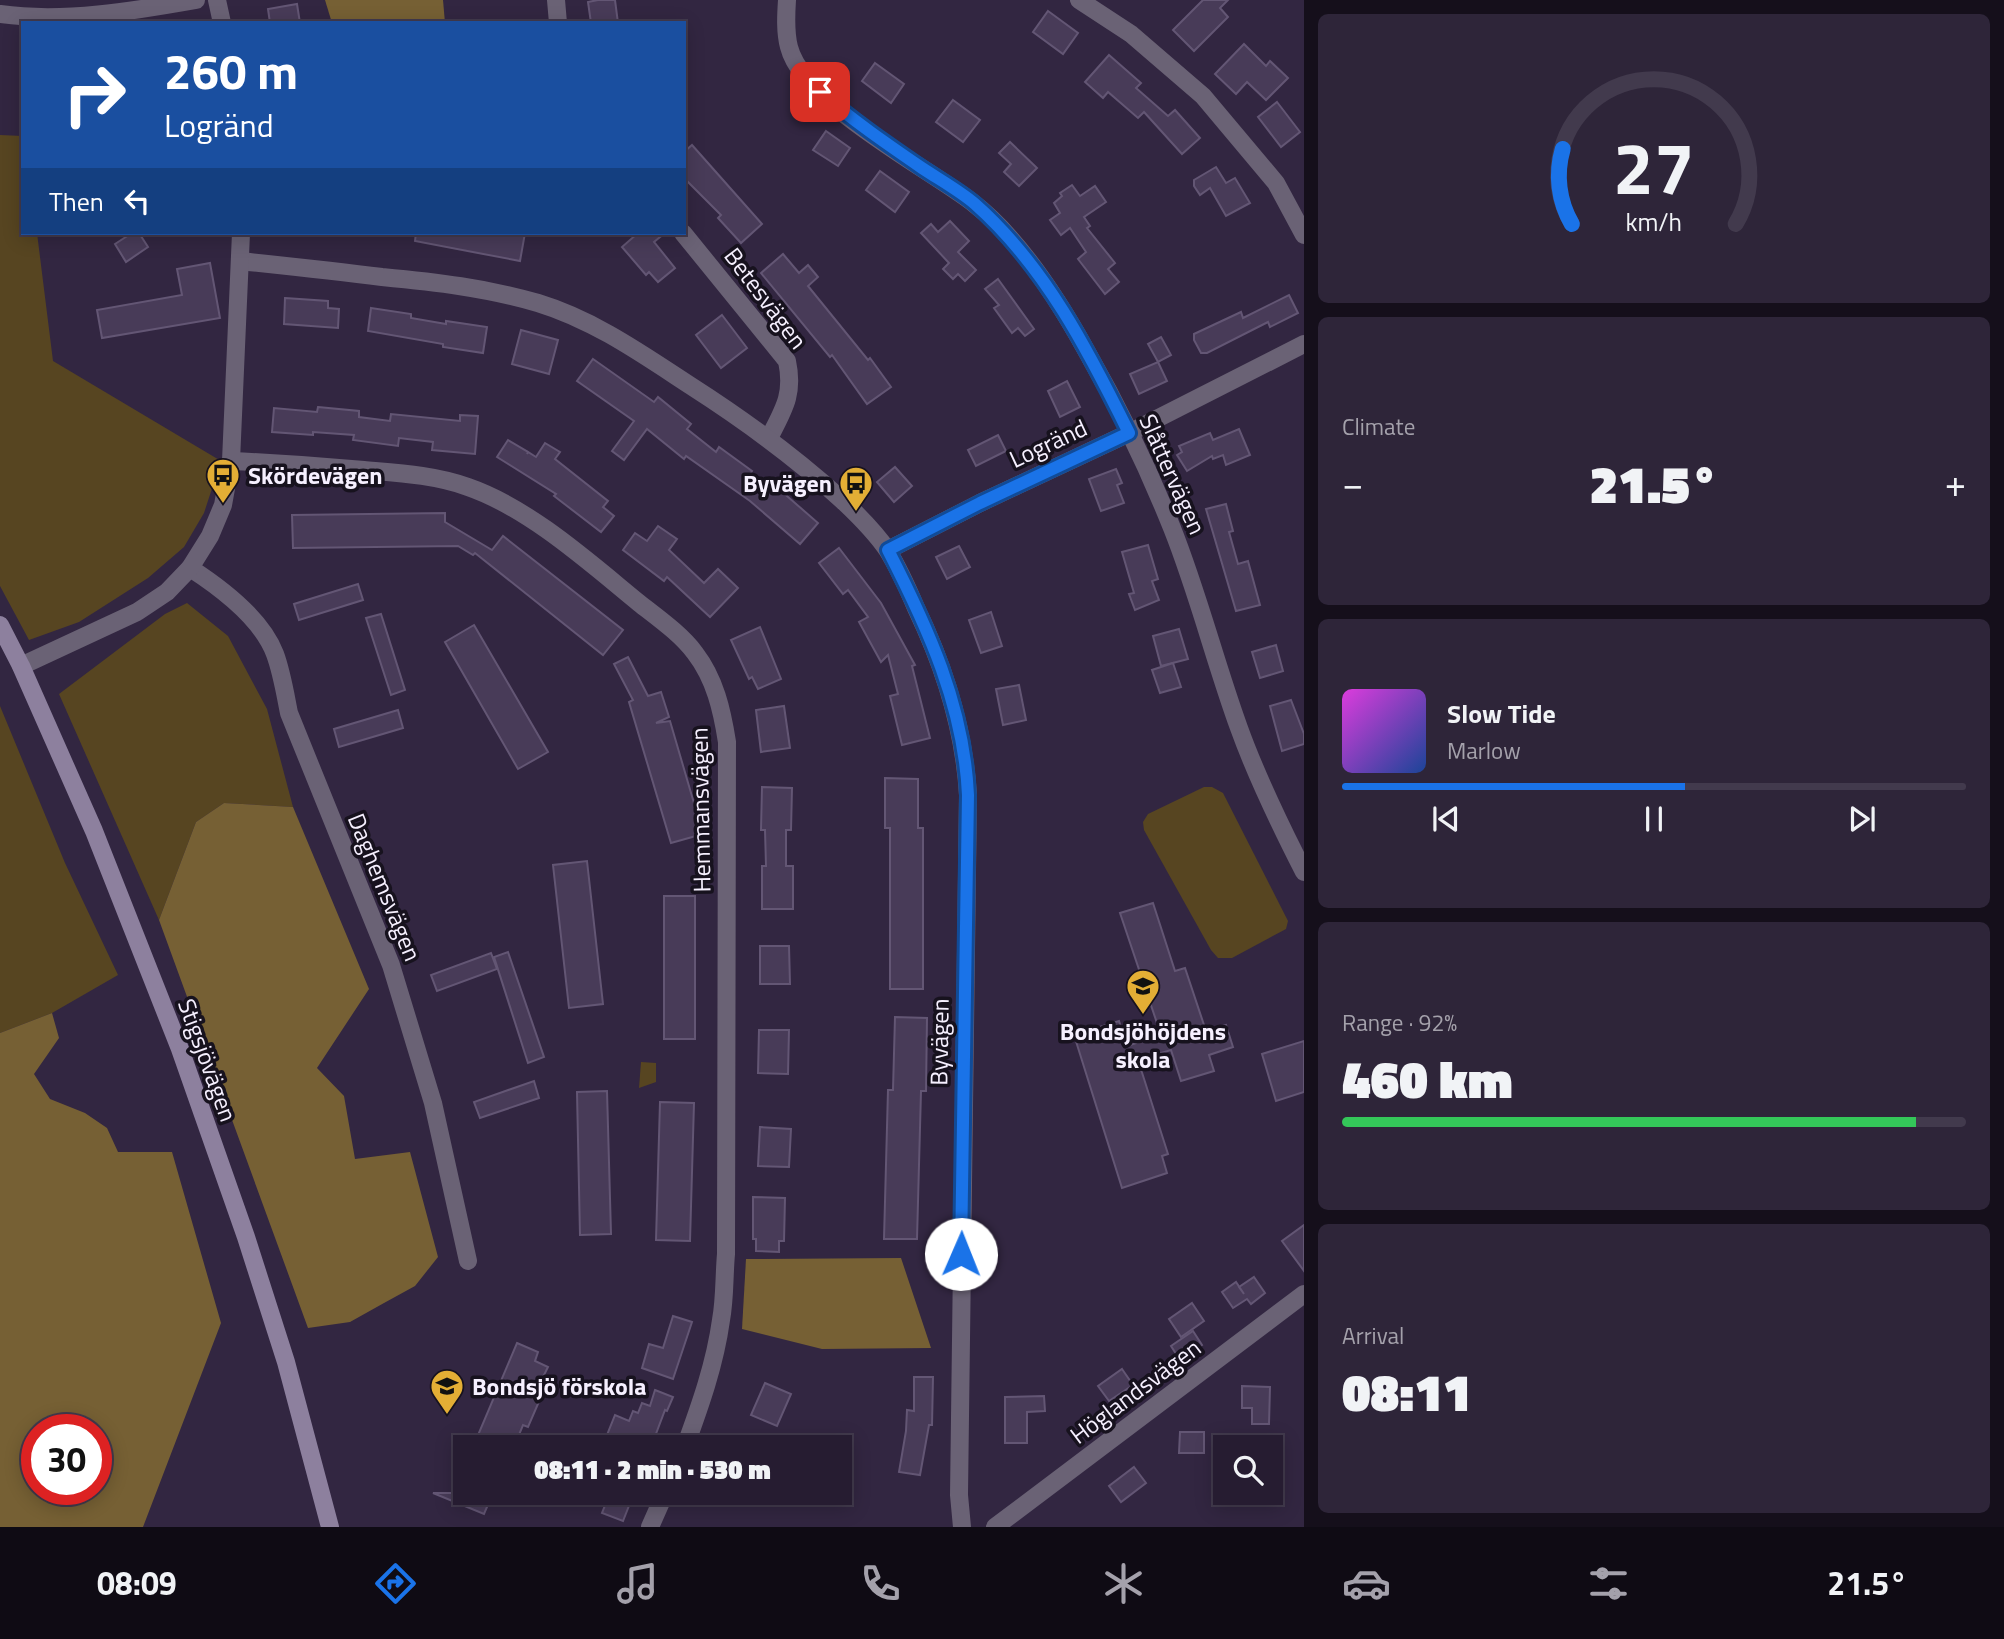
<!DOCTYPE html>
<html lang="en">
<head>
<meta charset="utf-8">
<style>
	body { margin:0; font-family:"Titillium Web",sans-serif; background:#2e2539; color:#f1f3f6; height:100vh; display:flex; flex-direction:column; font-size:26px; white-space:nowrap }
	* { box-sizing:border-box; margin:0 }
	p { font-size:23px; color:#a4a1ab }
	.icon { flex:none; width:38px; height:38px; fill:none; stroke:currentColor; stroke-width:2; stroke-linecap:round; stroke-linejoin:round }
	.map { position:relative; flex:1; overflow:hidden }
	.side { display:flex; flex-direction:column; gap:14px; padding:14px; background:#150f1b; width:700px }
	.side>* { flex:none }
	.banner { position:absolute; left:21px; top:21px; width:665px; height:214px; border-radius:0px; box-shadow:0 4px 18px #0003,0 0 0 2px #423a4d; background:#1a4fa0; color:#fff; overflow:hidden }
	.tools { position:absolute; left:1213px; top:1435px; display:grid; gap:14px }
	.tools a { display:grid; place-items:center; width:70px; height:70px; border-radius:0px; background:#261c31; box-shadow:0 4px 18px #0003,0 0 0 2px #423a4d; font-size:35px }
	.speed { position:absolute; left:21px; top:1414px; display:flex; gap:14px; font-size:35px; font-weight:700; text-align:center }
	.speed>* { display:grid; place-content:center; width:91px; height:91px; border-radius:50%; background:#261c31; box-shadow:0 4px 18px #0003,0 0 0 2px #423a4d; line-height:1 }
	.speed .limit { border:10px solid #d22; background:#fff; color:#111 }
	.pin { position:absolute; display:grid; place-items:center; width:60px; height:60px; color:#fff; margin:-30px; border-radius:14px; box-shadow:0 4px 10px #0006 }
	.me { position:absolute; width:77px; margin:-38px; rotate:1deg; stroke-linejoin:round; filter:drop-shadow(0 0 5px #0008) }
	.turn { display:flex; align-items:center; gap:24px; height:147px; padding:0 28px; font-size:32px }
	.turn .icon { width:91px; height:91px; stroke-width:2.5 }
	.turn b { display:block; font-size:49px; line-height:60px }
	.then { display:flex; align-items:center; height:66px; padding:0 28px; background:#0003; gap:14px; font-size:26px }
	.big { font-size:52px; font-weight:800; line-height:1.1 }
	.side .card { flex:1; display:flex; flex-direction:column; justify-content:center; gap:10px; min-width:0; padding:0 24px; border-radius:10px; background:#2e2539 }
	.side .dial { align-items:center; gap:0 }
	.dial svg { height:182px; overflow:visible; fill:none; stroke:#423a4d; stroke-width:7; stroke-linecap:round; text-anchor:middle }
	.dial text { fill:#f1f3f6; stroke:none }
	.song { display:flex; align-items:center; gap:21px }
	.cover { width:84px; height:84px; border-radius:10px; background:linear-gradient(135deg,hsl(300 70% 55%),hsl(220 70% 35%)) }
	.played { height:7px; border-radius:4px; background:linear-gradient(90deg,#1a73e8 55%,#423a4d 55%) }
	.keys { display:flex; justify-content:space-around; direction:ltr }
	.heat { display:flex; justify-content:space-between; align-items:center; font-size:38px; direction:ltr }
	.charge { height:10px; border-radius:5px; background:linear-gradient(90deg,#34c759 92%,#423a4d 0) }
	.trip { position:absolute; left:453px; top:1435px; width:399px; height:70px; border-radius:0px; background:#261c31; box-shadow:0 4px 18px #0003,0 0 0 2px #423a4d; font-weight:800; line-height:70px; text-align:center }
	.dock { display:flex; height:112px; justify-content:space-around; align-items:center; background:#0f0b14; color:#a4a1ab }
	.dock .icon { width:49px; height:49px }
	.dock .selected { color:#1a73e8 }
	.dock b { font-size:32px; color:#f1f3f6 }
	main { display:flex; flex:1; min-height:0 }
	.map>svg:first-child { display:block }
	.green { fill:#574521 }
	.forest { fill:#766034; fill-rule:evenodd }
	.building { fill:#483b58; stroke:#635674; stroke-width:2 }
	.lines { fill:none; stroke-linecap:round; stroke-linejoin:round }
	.street { stroke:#6a6275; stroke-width:18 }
	.secondary { stroke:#8d809e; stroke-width:18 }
	.route-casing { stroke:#114b97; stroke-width:18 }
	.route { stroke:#1a73e8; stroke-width:12 }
	.labels { text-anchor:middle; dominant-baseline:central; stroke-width:7; stroke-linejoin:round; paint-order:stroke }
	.street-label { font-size:24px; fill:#f6f0ff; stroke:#17121e }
	.poi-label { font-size:24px; font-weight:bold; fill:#f6f0ff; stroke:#17121e; text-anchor:start }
</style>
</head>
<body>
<main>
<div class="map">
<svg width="1304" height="1527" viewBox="0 0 1304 1527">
	<rect width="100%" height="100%" fill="#322641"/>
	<g class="green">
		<path d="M0 135 23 136V233H37L53 361 221 461 204 513 184 547 148 578 79 622 29 640 0 586Z"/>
		<path d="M187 603 228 636 267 709 293 807 224 803 196 822 159 920 59 694 165 614Z"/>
		<path d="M0 706 65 863 118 975 52 1013 0 1033Z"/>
		<path d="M1204 787H1212L1223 793 1288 921 1286 929 1232 958H1218L1211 950 1144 830 1143 822 1148 814Z"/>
		<path d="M641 1062 656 1063V1082L639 1088Z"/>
	</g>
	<g class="forest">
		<path d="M325 0H443L445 23H332Z"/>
		<path d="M224 803 293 807 369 989 317 1068 344 1096 355 1159 410 1152 438 1257 415 1286 384 1303 350 1322 308 1328 159 920 196 822Z"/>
		<path d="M52 1013 59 1038 34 1074 50 1099 85 1113 107 1128 118 1152H172L221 1323 143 1527H0V1033ZM37 1430H96V1489H37Z"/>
		<path d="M901 1258 931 1348 822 1349 742 1329 746 1259Z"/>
	</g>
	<g class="building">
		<path d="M598 0H615L618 23H591L588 2Z"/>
		<path d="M1203 0H1228L1220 8 1228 17 1194 51 1173 30Z"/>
		<path d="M297 4 300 23H270L268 9Z"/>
		<path d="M1048 11 1078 33 1063 54 1033 32Z"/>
		<path d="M1244 44 1266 66 1270 61 1288 78 1266 100 1247 82 1236 94 1215 74Z"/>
		<path d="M1109 55 1141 83 1136 88 1168 116 1175 110 1200 138 1182 154 1144 112 1138 118 1108 92 1103 98 1085 82Z"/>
		<path d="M875 63 904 84 891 103 862 81Z"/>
		<path d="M953 100 980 120 963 142 936 122Z"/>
		<path d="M1277 102 1300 132 1281 147 1258 117Z"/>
		<path d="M826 131 850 148 838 166 813 150Z"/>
		<path d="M1010 142 1037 168 1019 186 1004 172 1011 164 999 153Z"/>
		<path d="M692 145 762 224 741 243 718 218 721 215 684 178V152Z"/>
		<path d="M1216 167 1226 183 1235 178 1250 203 1226 216 1210 188 1200 195 1194 186V180Z"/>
		<path d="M880 171 909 192 895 212 866 190Z"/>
		<path d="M1072 185 1080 196 1095 186 1106 202 1084 217 1090 226 1087 228 1115 263 1108 269 1119 282 1105 294 1078 259 1086 252 1070 228 1061 235 1050 220 1060 213 1054 203 1062 196 1060 193Z"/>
		<path d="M950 221 969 241 958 252 976 270 965 281 958 274 953 279 943 269 949 263 921 233 931 224 938 232Z"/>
		<path d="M132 233H139L148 247 126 262 115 244Z"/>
		<path d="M416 233H525L520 261 415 241Z"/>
		<path d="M638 233H665L654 242 675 268 658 282 649 272 646 275 622 247Z"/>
		<path d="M783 254 799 273 808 265 818 277 808 286 868 360 870 358 891 387 867 404 832 355 830 357 761 273Z"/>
		<path d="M210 263 220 318 102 338 97 310 182 295 177 269Z"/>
		<path d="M998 279 1034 329 1025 336 1018 328 1012 333 994 308 999 305 985 289Z"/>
		<path d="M1289 295 1298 313 1270 327 1268 322 1207 353H1201L1194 340V334L1241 312 1243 318Z"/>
		<path d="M285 298 328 301V308L339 309 338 328 284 324Z"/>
		<path d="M371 308 411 314V318L446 324V321L487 327 483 353 443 347V344L368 331Z"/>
		<path d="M722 315 747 348 721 368 696 335Z"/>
		<path d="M521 330 558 340 549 374 512 364Z"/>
		<path d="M1161 337 1171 355 1158 362 1148 344Z"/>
		<path d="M593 359 654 402 658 397 691 424 687 429 716 452 719 447 752 471 750 474 777 494 780 490 818 523 800 544 750 501 686 456 684 459 647 429 624 460 612 451 634 421 577 381Z"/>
		<path d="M1158 362 1167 381 1139 394 1130 374Z"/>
		<path d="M1067 381 1080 407 1060 417 1048 391Z"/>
		<path d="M318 407 359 411V417L390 421 391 414 460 421V415L478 416 475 454 432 450 433 442 399 438 398 446 353 440 354 435 313 432V435L272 432 274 408 317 412Z"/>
		<path d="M1239 429 1250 455 1226 465 1223 455 1213 459 1212 456 1187 471 1177 455 1182 452 1179 446 1210 433 1213 440Z"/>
		<path d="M998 435 1006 451 976 466 968 450Z"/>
		<path d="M508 440 528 452 527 454 528 452 536 457 545 443 560 452 555 459 608 501 603 507 614 516 601 532 554 496 556 494 497 457Z"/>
		<path d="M895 467 912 486 894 502 877 482Z"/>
		<path d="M1116 469 1122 483 1117 485 1124 503 1101 511 1089 479Z"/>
		<path d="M1226 504 1233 531 1229 532 1238 564 1248 561 1260 605 1236 611 1206 509Z"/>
		<path d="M445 513V522L492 550 503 536 623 630 603 655 475 553 473 555 458 546 293 548 292 515Z"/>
		<path d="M658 526 677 539 669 550 704 583 718 569 738 588 710 617 667 577 664 581 623 550 635 533 647 541Z"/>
		<path d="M1148 545 1158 579 1152 581 1159 600 1135 610 1129 594 1134 593 1122 552Z"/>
		<path d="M959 546 970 567 947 579 936 557Z"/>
		<path d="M839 548 881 603 915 665 912 666 930 738 902 745 890 696 898 694 888 655 881 662 859 622 868 617 848 590 843 594 819 563Z"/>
		<path d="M358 584 363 600 299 620 294 604Z"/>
		<path d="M991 612 1002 646 981 653 969 620Z"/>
		<path d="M381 614 405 690 391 695 366 618Z"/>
		<path d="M474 625 548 752 518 769 445 642Z"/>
		<path d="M760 627 781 679 758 689 752 677 749 679 731 640Z"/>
		<path d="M1179 629 1188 659 1161 666 1153 636Z"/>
		<path d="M1276 645 1283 671 1260 678 1252 652Z"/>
		<path d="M628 657 648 696 661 692 669 717 656 723 670 721 703 834 671 843 629 702 633 700 614 664Z"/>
		<path d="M1173 663 1181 687 1160 693 1152 670Z"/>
		<path d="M1019 685 1026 720 1003 725 996 689Z"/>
		<path d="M1291 700 1304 734V744L1282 751 1270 706Z"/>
		<path d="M784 706 790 748 761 752 756 710Z"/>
		<path d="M398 710 403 728 339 747 334 729Z"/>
		<path d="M885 778 918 779V828H923V989H890V828H885Z"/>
		<path d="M762 787 792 788 791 830H786V866H793V909H762V866H766L765 830H761Z"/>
		<path d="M587 861 603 1004 569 1008 553 865Z"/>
		<rect x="664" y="896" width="31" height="143"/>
		<path d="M1153 903 1175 971 1185 968 1206 1031 1226 1025 1233 1047 1209 1055 1214 1071 1181 1081 1171 1050 1138 1060 1168 1154 1162 1156 1167 1173 1122 1188 1074 1035 1119 1021 1127 1046 1161 1035 1120 913Z"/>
		<path d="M760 946H789L790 984H760Z"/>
		<path d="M508 952 544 1057 528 1063 494 957Z"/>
		<path d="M491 953 497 969 437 991 431 975Z"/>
		<path d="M895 1017 927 1018 926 1091H921L917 1239H884L888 1090H893Z"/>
		<path d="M759 1030H789L788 1074 758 1073Z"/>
		<path d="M1304 1041V1092L1276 1101 1262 1054Z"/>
		<path d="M534 1081 539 1098 480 1118 474 1102Z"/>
		<path d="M607 1091 611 1234 580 1235 577 1092Z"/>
		<path d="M660 1102 694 1103 690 1241 656 1240Z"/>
		<path d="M760 1127 791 1129 789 1167 758 1166Z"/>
		<path d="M753 1197 785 1198 784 1241H779V1252L756 1251V1239H753Z"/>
		<path d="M1304 1225V1271L1282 1241Z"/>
		<path d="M1254 1277 1265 1293 1251 1304 1247 1299 1233 1308 1222 1292 1236 1282 1244 1294 1239 1287Z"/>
		<path d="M1192 1303 1204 1321 1181 1337 1169 1319Z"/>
		<path d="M673 1316 692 1322 673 1379 642 1368 649 1344 663 1348Z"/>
		<path d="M1193 1331 1202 1345 1180 1360 1171 1346Z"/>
		<path d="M517 1343 538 1352 535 1361 548 1367 542 1379 547 1383 528 1427 523 1425 514 1447H473Z"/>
		<path d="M1122 1369 1133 1385 1109 1401 1098 1386Z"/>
		<path d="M914 1377H933L932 1425H929L920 1475 899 1472 906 1431 907 1410 914 1411Z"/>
		<path d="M765 1383 791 1394 777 1426 751 1415Z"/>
		<path d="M1242 1386 1270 1387 1269 1424H1252V1408H1242Z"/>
		<path d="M655 1390 673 1397 667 1411 665 1410 651 1447H640L607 1435 615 1415 629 1421 633 1411 638 1413 642 1403 650 1406Z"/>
		<path d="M1044 1396 1045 1411 1027 1412V1443H1005V1397Z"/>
		<path d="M1180 1432H1204V1453H1179Z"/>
		<path d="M1134 1467 1146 1483 1121 1502 1109 1486Z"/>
		<path d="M433 1493H493L484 1514Z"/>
		<path d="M610 1493H634L623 1521 602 1513Z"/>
	</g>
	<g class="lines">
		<g class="street">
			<path d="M217 0 222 23"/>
			<path d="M556 0 558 23"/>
			<path d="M787 0C786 15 785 32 789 47 803 103 926 167 972 202 1018 237 1059 301 1087 352 1119 408 1148 468 1172 528 1198 593 1215 662 1239 728 1257 778 1280 825 1304 872"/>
			<path d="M1079 0 1131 34 1203 96 1276 183 1304 235"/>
			<path d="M0 14C63 23 134 11 196 0"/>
			<path d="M683 233 787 361C794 394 784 409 769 438"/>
			<path d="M240 261C287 266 334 271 382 277 435 282 487 288 538 303 594 320 642 354 691 386 744 420 795 457 842 500 858 515 876 533 888 551 899 569 908 589 916 608 945 668 964 729 968 795L959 1495 962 1527"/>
			<path d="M231 461C275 463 319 466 364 470 398 473 435 475 468 487 529 508 590 563 639 603 658 618 681 634 695 653 715 679 722 710 727 742L726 1254C724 1276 725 1299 721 1320 715 1364 700 1406 685 1447"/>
			<path d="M888 550 980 503 1129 433 1304 344"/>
			<path d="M190 568C221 588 262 619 275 654 282 673 285 693 289 713L391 965 433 1103 468 1261"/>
			<path d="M21 666 137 612 167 592 190 568 210 536 223 505 231 461 241 233"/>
			<path d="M650 1527 665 1493"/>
			<path d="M995 1527 1304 1294"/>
		</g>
		<path class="secondary" d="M0 625 21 666 94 831 180 1049 246 1237 286 1362 330 1527"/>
	</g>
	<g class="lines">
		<defs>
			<path id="route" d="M820 92C852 120 887 144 922 168 940 180 960 191 975 204 1045 266 1088 350 1129 433L980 503 888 550C928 628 964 706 968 795L961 1254"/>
		</defs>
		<use href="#route" class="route-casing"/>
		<use href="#route" class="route"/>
	</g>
	<defs>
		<symbol id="bus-pin" viewBox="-11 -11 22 30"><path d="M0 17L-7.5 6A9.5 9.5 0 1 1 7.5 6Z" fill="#e3ae35" stroke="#17121e"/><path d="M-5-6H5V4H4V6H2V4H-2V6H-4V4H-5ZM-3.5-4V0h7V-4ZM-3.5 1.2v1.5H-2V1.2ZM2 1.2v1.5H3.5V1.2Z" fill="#111"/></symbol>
		<symbol id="school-pin" viewBox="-11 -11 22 30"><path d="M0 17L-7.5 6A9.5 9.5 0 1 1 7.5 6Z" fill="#e3ae35" stroke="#17121e"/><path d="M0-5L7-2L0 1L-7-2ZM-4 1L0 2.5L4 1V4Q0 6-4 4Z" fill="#111"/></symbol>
	</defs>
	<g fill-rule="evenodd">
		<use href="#bus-pin" x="204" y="456" width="38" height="52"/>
		<use href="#bus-pin" x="837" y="464" width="38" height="52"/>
		<use href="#school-pin" x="1124" y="967" width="38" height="52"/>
		<use href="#school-pin" x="428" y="1367" width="38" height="52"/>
	</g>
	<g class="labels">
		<g class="street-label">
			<text transform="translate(766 298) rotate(53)">Betesvägen</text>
			<text transform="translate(1048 443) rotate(-25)">Logränd</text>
			<text transform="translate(1173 474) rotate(66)">Slåttervägen</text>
			<text transform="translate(700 810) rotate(-91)">Hemmansvägen</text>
			<text transform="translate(385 887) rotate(68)">Daghemsvägen</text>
			<text transform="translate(939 1042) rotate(-89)">Byvägen</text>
			<text transform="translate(208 1060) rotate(70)">Stigsjövägen</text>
			<text transform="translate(1135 1391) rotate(-37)">Höglandsvägen</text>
		</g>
		<g class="poi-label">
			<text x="248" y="475">Skördevägen</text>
			<text x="832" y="483" text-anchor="end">Byvägen</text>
			<text x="1143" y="1031" text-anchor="middle">Bondsjöhöjdens<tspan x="1143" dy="28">skola</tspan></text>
			<text x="472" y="1386">Bondsjö förskola</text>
		</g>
	</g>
</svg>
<div class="tools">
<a><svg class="icon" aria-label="search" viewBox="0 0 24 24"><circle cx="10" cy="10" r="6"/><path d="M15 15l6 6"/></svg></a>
</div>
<div class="speed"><div class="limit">30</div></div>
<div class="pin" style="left:820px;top:92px;background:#d93025"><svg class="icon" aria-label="arrive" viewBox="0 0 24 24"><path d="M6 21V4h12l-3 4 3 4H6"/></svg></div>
<svg class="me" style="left:961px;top:1254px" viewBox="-20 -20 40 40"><circle r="19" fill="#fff"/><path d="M0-13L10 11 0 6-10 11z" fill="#1a73e8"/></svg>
<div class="trip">08:11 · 2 min · 530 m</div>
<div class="banner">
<div class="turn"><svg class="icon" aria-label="right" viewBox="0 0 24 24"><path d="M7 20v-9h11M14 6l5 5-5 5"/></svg><div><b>260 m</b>Logränd</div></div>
<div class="then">Then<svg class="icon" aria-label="left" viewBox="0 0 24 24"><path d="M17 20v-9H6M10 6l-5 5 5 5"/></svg></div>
</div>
</div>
<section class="side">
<div class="card dial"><svg viewBox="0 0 100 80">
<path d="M14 69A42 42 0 1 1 86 69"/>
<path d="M14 69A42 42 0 0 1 10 36" stroke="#1a73e8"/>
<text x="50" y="56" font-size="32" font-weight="700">27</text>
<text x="50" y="72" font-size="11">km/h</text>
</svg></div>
<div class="card"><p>Climate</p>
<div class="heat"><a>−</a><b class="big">21.5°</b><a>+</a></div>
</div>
<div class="card">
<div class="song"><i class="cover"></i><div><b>Slow Tide</b><p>Marlow</p></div></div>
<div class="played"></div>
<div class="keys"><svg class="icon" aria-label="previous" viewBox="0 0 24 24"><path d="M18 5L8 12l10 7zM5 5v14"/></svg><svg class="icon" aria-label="pause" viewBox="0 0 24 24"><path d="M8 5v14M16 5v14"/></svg><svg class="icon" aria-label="next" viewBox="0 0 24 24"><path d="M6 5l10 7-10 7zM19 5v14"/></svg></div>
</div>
<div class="card"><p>Range · 92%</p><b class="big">460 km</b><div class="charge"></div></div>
<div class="card"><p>Arrival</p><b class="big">08:11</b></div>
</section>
</main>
<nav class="dock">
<b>08:09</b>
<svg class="icon selected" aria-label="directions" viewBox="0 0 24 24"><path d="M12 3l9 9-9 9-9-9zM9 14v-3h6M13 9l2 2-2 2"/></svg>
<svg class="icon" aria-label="music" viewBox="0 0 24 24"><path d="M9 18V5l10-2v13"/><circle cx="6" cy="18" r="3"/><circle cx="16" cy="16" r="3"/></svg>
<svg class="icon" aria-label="phone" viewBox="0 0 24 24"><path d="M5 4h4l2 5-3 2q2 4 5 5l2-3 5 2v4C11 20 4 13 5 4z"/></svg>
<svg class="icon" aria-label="climate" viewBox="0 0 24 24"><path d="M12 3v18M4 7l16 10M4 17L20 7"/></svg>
<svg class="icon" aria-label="car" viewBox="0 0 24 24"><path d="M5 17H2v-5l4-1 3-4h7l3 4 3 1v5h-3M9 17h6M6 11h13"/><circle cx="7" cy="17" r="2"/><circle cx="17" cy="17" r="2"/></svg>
<svg class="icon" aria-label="filters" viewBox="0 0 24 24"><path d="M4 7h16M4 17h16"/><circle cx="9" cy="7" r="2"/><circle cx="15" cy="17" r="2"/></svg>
<b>21.5°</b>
</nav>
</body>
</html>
